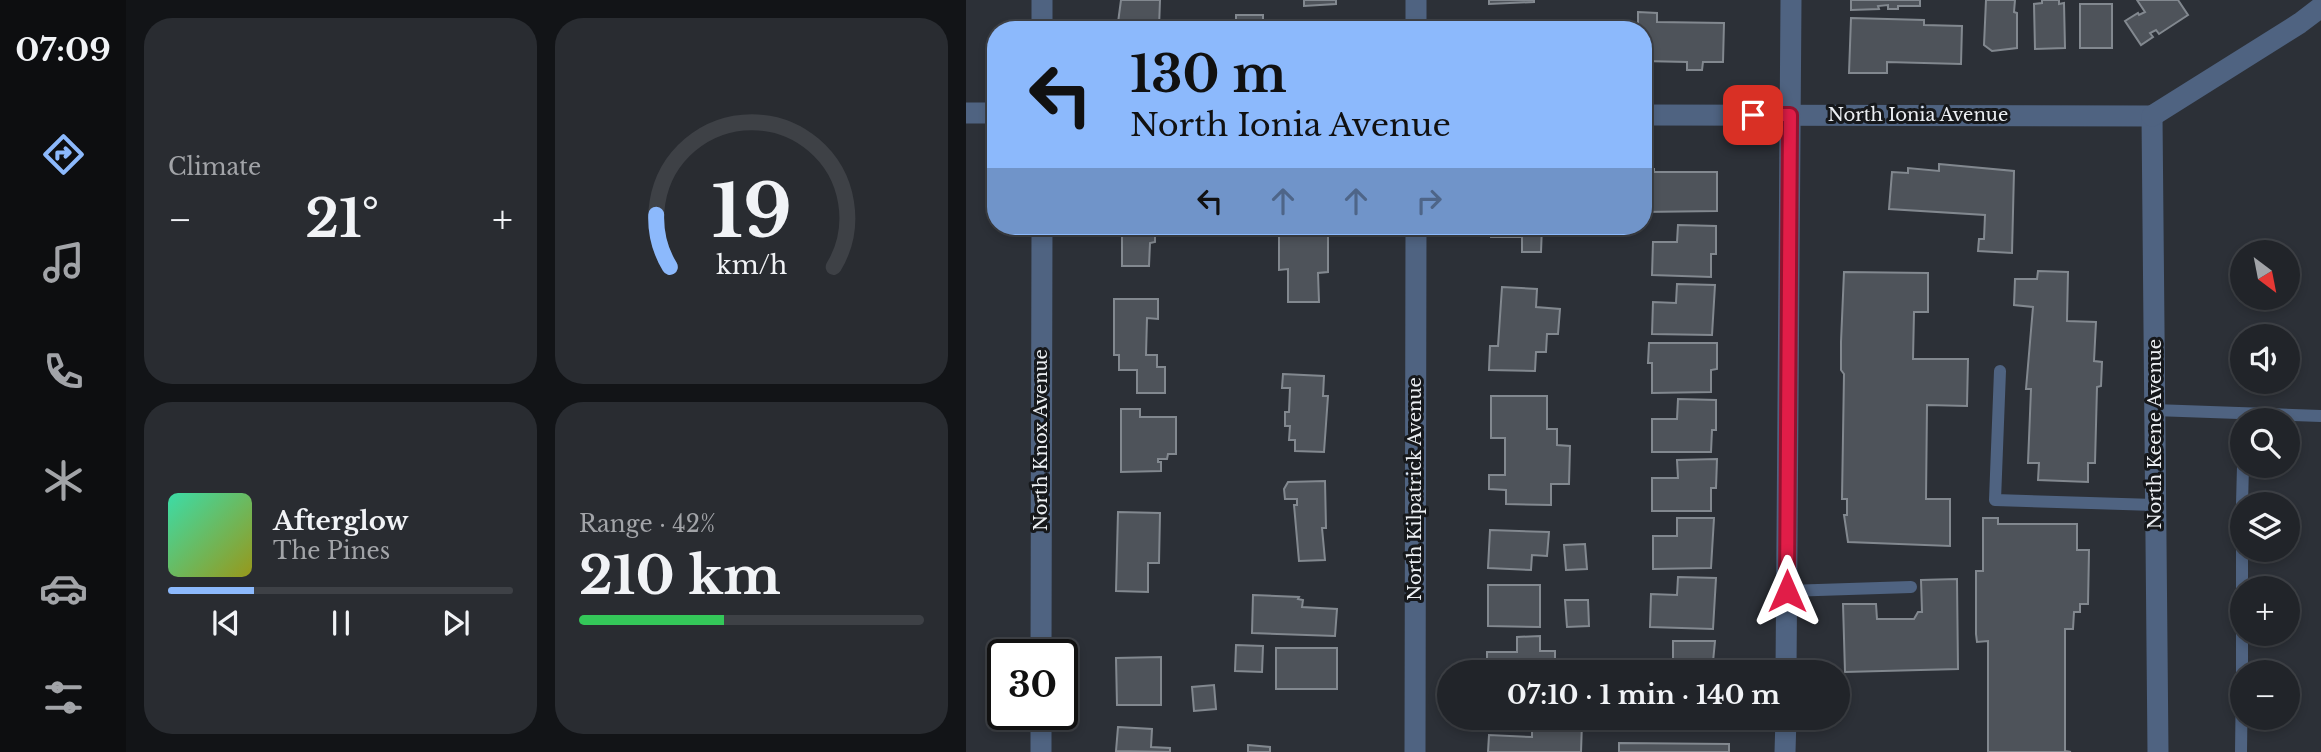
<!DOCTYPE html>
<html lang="en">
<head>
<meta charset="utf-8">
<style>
	body { margin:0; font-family:"Libre Baskerville",serif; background:#292c31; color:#f1f3f6; height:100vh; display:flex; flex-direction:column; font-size:26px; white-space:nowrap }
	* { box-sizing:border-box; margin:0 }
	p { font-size:23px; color:#a2a4a8 }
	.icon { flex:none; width:38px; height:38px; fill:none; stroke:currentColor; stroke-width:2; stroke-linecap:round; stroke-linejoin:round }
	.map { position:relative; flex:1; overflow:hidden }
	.panel { display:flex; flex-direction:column; gap:18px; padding:18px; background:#121417; width:840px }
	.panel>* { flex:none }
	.banner { position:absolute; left:21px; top:21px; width:665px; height:214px; border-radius:28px; box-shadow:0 4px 10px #0003,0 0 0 2px #3e4146; background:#8cb9fc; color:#111; overflow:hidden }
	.needle { width:46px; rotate:148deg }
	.fabs { position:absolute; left:1264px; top:240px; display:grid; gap:14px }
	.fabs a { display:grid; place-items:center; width:70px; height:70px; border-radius:50%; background:#212429; box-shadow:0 4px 10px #0003,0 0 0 2px #3e4146; font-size:35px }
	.speed { position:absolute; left:21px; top:639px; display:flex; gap:14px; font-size:35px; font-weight:700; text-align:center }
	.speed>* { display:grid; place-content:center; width:91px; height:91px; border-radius:50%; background:#212429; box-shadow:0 4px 10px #0003,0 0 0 2px #3e4146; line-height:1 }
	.speed .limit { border:4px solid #111; border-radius:10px; background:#fff; color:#111 }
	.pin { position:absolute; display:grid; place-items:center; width:60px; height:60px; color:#fff; margin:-30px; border-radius:14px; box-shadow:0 4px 10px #0006 }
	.me { position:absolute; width:77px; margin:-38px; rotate:0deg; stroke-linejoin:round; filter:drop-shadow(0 0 5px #0008) }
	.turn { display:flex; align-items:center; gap:24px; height:147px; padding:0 28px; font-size:32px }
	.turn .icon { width:91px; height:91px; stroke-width:2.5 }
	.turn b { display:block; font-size:49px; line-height:60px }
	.lanes { display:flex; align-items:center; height:66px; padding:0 28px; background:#0003; justify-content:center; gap:35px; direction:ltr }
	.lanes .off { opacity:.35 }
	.big { font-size:52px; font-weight:700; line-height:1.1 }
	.panel .tile { flex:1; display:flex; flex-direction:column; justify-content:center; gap:10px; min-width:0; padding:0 24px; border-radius:28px; background:#292c31 }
	.panel .dial { align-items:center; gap:0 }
	.dial svg { height:182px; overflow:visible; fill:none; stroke:#3e4146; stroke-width:7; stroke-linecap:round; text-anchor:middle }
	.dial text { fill:#f1f3f6; stroke:none }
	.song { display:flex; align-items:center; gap:21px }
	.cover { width:84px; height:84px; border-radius:10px; background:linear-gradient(135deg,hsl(160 70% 55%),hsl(60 70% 35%)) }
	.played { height:7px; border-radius:4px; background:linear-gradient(90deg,#8cb9fc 25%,#3e4146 25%) }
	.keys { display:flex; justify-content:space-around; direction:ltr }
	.heat { display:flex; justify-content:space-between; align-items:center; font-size:38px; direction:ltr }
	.charge { height:10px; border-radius:5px; background:linear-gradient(90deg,#34c759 42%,#3e4146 0) }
	.panel .tiles { flex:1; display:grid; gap:18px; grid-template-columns:repeat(2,1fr) }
	.trip { position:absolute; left:471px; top:660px; width:413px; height:70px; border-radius:35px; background:#212429; box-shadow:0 4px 10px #0003,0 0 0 2px #3e4146; font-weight:700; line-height:70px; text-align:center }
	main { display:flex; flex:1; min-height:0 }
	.tabs { display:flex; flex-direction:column; width:126px; justify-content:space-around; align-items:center; background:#0d0e10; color:#a2a4a8 }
	.tabs .icon { width:49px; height:49px }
	.tabs .active { color:#8cb9fc }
	.tabs b { font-size:32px; color:#f1f3f6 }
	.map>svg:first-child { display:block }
	.building { fill:#4e535a; stroke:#82888f; stroke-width:2 }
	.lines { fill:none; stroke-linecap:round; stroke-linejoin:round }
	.lane { stroke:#4f6381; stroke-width:12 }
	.street { stroke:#4f6381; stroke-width:21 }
	.route-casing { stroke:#92132f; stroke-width:18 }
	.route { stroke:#e11d48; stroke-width:12 }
	.labels { text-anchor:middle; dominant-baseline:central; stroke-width:6; stroke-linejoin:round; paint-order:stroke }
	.street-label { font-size:18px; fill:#eceff3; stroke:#16181b }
</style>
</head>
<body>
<main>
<nav class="tabs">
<b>07:09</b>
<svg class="icon active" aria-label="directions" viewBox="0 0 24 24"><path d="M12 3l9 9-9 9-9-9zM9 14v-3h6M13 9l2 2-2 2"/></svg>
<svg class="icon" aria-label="music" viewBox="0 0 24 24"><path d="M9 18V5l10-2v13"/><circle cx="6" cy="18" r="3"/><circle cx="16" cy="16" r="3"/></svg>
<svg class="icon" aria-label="phone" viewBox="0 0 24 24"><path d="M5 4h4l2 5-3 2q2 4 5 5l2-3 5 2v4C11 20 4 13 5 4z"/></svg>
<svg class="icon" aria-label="climate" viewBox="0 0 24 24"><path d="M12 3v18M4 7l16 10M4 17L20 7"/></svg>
<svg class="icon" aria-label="car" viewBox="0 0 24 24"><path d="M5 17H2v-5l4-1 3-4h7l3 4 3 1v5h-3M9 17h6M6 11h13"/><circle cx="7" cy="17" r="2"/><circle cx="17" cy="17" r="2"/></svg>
<svg class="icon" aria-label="filters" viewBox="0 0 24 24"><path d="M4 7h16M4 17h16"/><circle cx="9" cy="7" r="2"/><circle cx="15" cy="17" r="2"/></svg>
</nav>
<section class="panel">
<div class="tiles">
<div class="tile"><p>Climate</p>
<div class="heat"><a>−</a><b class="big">21°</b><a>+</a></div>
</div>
<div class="tile dial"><svg viewBox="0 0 100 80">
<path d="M14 69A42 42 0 1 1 86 69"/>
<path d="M14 69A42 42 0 0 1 8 46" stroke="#8cb9fc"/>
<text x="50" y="56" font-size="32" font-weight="700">19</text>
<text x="50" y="72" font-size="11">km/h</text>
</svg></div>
<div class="tile">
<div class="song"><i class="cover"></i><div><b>Afterglow</b><p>The Pines</p></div></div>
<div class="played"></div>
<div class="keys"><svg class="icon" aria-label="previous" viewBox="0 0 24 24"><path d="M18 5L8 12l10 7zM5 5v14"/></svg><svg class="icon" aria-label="pause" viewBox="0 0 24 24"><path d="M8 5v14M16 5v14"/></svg><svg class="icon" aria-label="next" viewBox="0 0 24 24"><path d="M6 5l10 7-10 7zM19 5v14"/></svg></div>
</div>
<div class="tile"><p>Range · 42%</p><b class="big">210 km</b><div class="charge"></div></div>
</div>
</section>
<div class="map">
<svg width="1355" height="752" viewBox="0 0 1355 752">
	<rect width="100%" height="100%" fill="#2c3037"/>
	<g class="building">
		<path d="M155 0H194L193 28 198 30H151Z"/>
		<path d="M338 0H370V4L338 6Z"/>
		<path d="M523 0H568V2L523 4Z"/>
		<path d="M885 0H954V6H932V9H922V5L912 6 913 9 885 10Z"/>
		<path d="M1020 0H1049L1048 12 1051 13V48L1026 51 1018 45Z"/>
		<path d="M1076 0H1093V4L1098 3 1099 48 1069 49 1068 4 1076 3Z"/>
		<path d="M1171 0H1212L1222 15 1193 34 1190 30 1184 33 1187 37 1175 45 1159 21 1172 13 1173 15 1179 12Z"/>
		<rect x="1114" y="4" width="32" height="44"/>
		<path d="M672 12 691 13V22L758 23 757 62H737L736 70H721V62L677 61V30H643V26H668V23H672Z"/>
		<path d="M270 15H297V21H355V30H368H270Z"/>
		<path d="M885 18 958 20V25L996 26 995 64 921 62V73H883Z"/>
		<path d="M566 20V30H524V22Z"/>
		<path d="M973 164 1048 171 1046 253 1012 251 1013 239H1018L1019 215 923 209 926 172 942 173V168L973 171Z"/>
		<path d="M677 169H688V172H751V211L677 212Z"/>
		<path d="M712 225 750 226V254H745V277L686 275 687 242H711Z"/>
		<path d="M156 226H189V242L184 243 183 266H156Z"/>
		<path d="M313 226H362V272L352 273 353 302H322V269L313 270Z"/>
		<path d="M525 226H576L575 252H556V237H525Z"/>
		<path d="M1072 271 1102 272 1101 321 1130 322 1128 361 1136 362 1135 386 1131 387 1129 463H1122V482L1072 480 1073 463H1062L1065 389H1060L1067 307 1048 305 1049 279H1071Z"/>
		<path d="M878 272 962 273V312H948L947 359H1002L1001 406 961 405 960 499H984V546L882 542 878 515H881V499H876L878 374 875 370V342Z"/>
		<path d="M711 284 749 285 746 335 686 334 687 302 710 303Z"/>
		<path d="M536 287 571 289 570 307 594 309 592 334H581L580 352H570L569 371 523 370 524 346H532Z"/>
		<path d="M148 299H192V319L181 318 180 355H191V367H199V393H171V370H153V355H148Z"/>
		<path d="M683 343H751V369L745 370V392L686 393V363H682Z"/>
		<path d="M317 374 358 376 357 396H362L358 452 329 451V440H323L324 426H319V412H323L324 388H316Z"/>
		<path d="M525 396H581V429H591V445L604 446 603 484H585V505L540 504V490L523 489V475H539V438H525Z"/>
		<path d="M712 399 750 400V430H746L745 452H686V419H711Z"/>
		<path d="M155 409H174V417H210V454H202L201 459H192V462H195V471L155 472Z"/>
		<path d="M751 459 750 488H745V511H686V478H712L711 460Z"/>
		<path d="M359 481 360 528H356L359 560 333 561 328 505H331V499H319L318 489 322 482Z"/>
		<path d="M152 512 194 513 193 563H182V592L150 591Z"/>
		<path d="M711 518H748L745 568 687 569V536H711Z"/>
		<path d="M1017 518H1032V524H1111V550H1123L1122 604H1114V612H1108L1107 629H1099V751L1105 752H1022V641L1011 642 1010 634V571H1017Z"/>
		<path d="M524 530 583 532 581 556 566 555 565 570 522 568Z"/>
		<path d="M619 544 621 569 600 570 598 545Z"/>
		<path d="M712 577 750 578 747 629 684 627 685 594 711 595Z"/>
		<path d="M991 579 992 669 879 672 877 604H910L911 619H948L952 612H956L955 580Z"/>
		<path d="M522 585H574V627L522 626Z"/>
		<path d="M287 595 333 597 332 599 337 600 336 607 371 609 369 636 286 633Z"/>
		<path d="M599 600H622L623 626 601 627Z"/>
		<path d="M574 636V651H589V672H521V652H551V637Z"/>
		<path d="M707 641H749L746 672H707Z"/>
		<path d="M270 645 297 646 296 672 269 671Z"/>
		<rect x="310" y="648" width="61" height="41"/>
		<path d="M195 657V705H151L150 658Z"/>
		<path d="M248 685 250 709 228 711 226 687Z"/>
		<path d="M566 718H590L594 721 616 722 615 752H522L523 735 566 737Z"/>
		<path d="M152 727 186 729 185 747 204 748V752L150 751Z"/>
		<path d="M653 743 763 744V752H653Z"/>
		<path d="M282 745 304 747V752H282Z"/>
	</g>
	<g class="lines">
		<g class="lane">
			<path d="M1034 371 1029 500 1189 505"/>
			<path d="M1188 410 1355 416"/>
			<path d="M1276 504 1277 466"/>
			<path d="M1276 588V550"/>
			<path d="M821 591 945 587"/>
			<path d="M1276 672V634"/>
			<path d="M1275 752 1276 674"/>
		</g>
		<g class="street">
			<path d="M76 30V0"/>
			<path d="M450 30V0"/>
			<path d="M0 113H30"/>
			<path d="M677 115 1186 116"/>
			<path d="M1186 116 1192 752"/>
			<path d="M1186 116 1334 23 1355 7"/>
			<path d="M75 654 76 226"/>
			<path d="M820 672 825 0"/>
			<path d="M75 752V714"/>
			<path d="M449 752 450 226"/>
			<path d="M819 752 820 718"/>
		</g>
	</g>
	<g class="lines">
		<defs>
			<path id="route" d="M787 115H824L821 591"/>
		</defs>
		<use href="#route" class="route-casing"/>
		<use href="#route" class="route"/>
	</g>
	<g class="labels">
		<g class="street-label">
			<text x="952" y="115">North Ionia Avenue</text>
			<text transform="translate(1189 434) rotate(-90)">North Keene Avenue</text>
			<text transform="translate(75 440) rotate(-90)">North Knox Avenue</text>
			<text transform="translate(449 489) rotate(-90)">North Kilpatrick Avenue</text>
		</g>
	</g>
</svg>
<div class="fabs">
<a><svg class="needle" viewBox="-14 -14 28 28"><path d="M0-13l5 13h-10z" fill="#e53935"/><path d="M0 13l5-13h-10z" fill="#a2a4a8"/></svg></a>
<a><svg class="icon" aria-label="sound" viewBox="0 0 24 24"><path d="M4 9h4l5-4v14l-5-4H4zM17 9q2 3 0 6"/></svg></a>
<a><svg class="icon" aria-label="search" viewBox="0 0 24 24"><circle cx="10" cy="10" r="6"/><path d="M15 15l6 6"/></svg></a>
<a><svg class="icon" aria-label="layers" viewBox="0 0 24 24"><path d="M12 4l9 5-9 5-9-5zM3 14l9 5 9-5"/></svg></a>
<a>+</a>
<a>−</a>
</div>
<div class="speed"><div class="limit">30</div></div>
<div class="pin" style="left:787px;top:115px;background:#d93025"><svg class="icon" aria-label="arrive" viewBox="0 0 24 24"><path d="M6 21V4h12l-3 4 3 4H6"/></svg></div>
<svg class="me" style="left:821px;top:591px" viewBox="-20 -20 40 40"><path d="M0-17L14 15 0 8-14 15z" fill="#e11d48" stroke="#fff" stroke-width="4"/></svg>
<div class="trip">07:10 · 1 min · 140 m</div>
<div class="banner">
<div class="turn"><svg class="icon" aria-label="left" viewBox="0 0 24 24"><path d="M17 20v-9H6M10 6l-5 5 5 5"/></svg><div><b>130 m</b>North Ionia Avenue</div></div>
<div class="lanes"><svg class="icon" aria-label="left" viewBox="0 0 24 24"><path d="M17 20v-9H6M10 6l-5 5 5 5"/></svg><svg class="icon off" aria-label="ahead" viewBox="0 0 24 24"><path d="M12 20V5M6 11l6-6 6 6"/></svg><svg class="icon off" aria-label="ahead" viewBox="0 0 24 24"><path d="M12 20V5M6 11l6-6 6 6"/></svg><svg class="icon off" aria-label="right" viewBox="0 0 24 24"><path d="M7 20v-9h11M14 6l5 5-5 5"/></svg></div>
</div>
</div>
</main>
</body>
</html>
